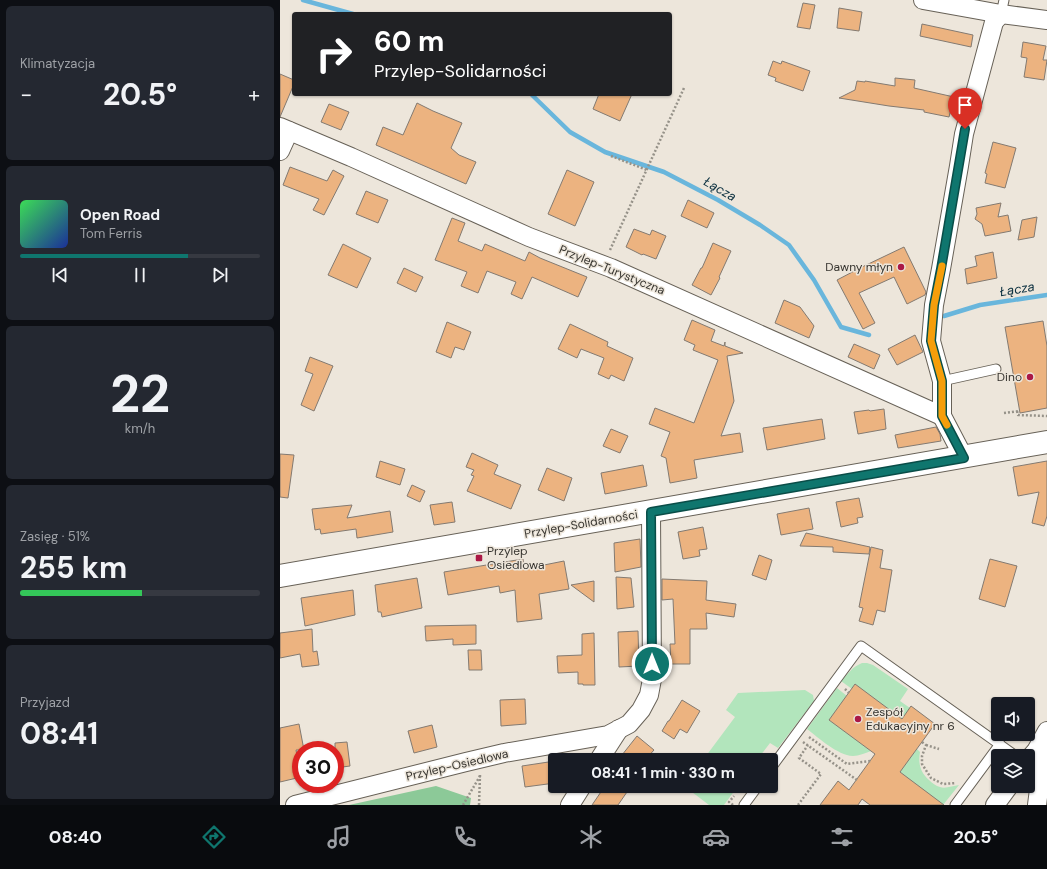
<!DOCTYPE html>
<html lang="pl">
<head>
<meta charset="utf-8">
<style>
	body { margin:0; font-family:"DM Sans",sans-serif; background:#242831; color:#f1f3f6; height:100vh; display:flex; flex-direction:column; font-size:15px; white-space:nowrap }
	* { box-sizing:border-box; margin:0 }
	p { font-size:13px; color:#9ea1a6 }
	.icon { flex:none; width:22px; height:22px; fill:none; stroke:currentColor; stroke-width:2; stroke-linecap:round; stroke-linejoin:round }
	.map { position:relative; flex:1; overflow:hidden }
	.details { display:flex; flex-direction:column; gap:6px; padding:6px; background:#0d0f14; width:280px }
	.details>* { flex:none }
	.top-card { position:absolute; left:12px; top:12px; width:380px; height:84px; border-radius:4px; box-shadow:0 1px 3px #0004; background:#202124; color:#fff; overflow:hidden }
	.buttons { position:absolute; left:711px; top:697px; display:grid; gap:8px }
	.buttons a { display:grid; place-items:center; width:44px; height:44px; border-radius:4px; background:#171b24; box-shadow:0 1px 3px #0004; font-size:20px }
	.speed { position:absolute; left:12px; top:741px; display:flex; gap:8px; font-size:20px; font-weight:700; text-align:center }
	.speed>* { display:grid; place-content:center; width:52px; height:52px; border-radius:50%; background:#171b24; box-shadow:0 1px 3px #0004; line-height:1 }
	.speed .limit { border:6px solid #d22; background:#fff; color:#111 }
	.pin { position:absolute; display:grid; place-items:center; width:34px; height:34px; color:#fff; margin:-41px -17px; border-radius:50% 50% 50% 0; rotate:-45deg; box-shadow:0 0 4px #0007 }
	.pin .icon { rotate:45deg }
	.me { position:absolute; width:44px; margin:-22px; rotate:0deg; stroke-linejoin:round; filter:drop-shadow(0 0 3px #0008) }
	.turn { display:flex; align-items:center; gap:14px; height:84px; padding:0 16px; font-size:18px }
	.turn .icon { width:52px; height:52px; stroke-width:2.5 }
	.turn b { display:block; font-size:28px; line-height:34px }
	.big { font-size:30px; font-weight:700; line-height:1.1 }
	.details .widget { flex:1; display:flex; flex-direction:column; justify-content:center; gap:6px; min-width:0; padding:0 14px; border-radius:6px; background:#242831 }
	.details .dial { align-items:center; gap:0 }
	.dial b { font-size:52px; line-height:1 }
	.song { display:flex; align-items:center; gap:12px }
	.cover { width:48px; height:48px; border-radius:6px; background:linear-gradient(135deg,hsl(130 70% 55%),hsl(230 70% 35%)) }
	.played { height:4px; border-radius:2px; background:linear-gradient(90deg,#0f766e 70%,#363941 70%) }
	.keys { display:flex; justify-content:space-around; direction:ltr }
	.heat { display:flex; justify-content:space-between; align-items:center; font-size:22px; direction:ltr }
	.charge { height:6px; border-radius:3px; background:linear-gradient(90deg,#34c759 51%,#363941 0) }
	.trip { position:absolute; left:268px; top:753px; width:230px; height:40px; border-radius:4px; background:#171b24; box-shadow:0 1px 3px #0004; font-weight:700; line-height:40px; text-align:center }
	.tabs { display:flex; height:64px; justify-content:space-around; align-items:center; background:#090b0e; color:#9ea1a6 }
	.tabs .icon { width:28px; height:28px }
	.tabs .current { color:#0f766e }
	.tabs b { font-size:18px; color:#f1f3f6 }
	main { display:flex; flex:1; min-height:0 }
	.map>svg:first-child { display:block }
	.green { fill:#b2e5bc }
	.forest { fill:#8cc998 }
	.lines { fill:none; stroke-linecap:round; stroke-linejoin:round }
	.stream { stroke:#69b6dc; stroke-width:4.5 }
	.building { fill:#ecb380; stroke:#837a71 }
	.lane-casing { stroke:#676157; stroke-width:11 }
	.street-casing { stroke:#676157; stroke-width:20 }
	.secondary-casing { stroke:#676157; stroke-width:24 }
	.path { stroke:#969289; stroke-width:2.5; stroke-dasharray:2 2; stroke-linecap:butt }
	.lane { stroke:#fff; stroke-width:9 }
	.street { stroke:#fff; stroke-width:18 }
	.secondary { stroke:#fff; stroke-width:22 }
	.route-casing { stroke:#0a4d48; stroke-width:10 }
	.route { stroke:#0f766e; stroke-width:7 }
	.slow { stroke:#f59e0b; stroke-width:7 }
	.poi-dot { fill:#ab1846; stroke:#ede6db; stroke-width:1.5 }
	.labels { text-anchor:middle; dominant-baseline:central; stroke-width:3; stroke-linejoin:round; paint-order:stroke }
	.poi-label { font-size:12px; fill:#373530; stroke:#ede6db; text-anchor:end }
	.street-label { font-size:12px; fill:#373530; stroke:#ede6db }
	.water-label { font-size:13px; font-style:italic; fill:#092e3e; stroke:#ede6db }
</style>
</head>
<body>
<main>
<section class="details">
<div class="widget"><p>Klimatyzacja</p>
<div class="heat"><a>−</a><b class="big">20.5°</b><a>+</a></div>
</div>
<div class="widget">
<div class="song"><i class="cover"></i><div><b>Open Road</b><p>Tom Ferris</p></div></div>
<div class="played"></div>
<div class="keys"><svg class="icon" aria-label="previous" viewBox="0 0 24 24"><path d="M18 5L8 12l10 7zM5 5v14"/></svg><svg class="icon" aria-label="pause" viewBox="0 0 24 24"><path d="M8 5v14M16 5v14"/></svg><svg class="icon" aria-label="next" viewBox="0 0 24 24"><path d="M6 5l10 7-10 7zM19 5v14"/></svg></div>
</div>
<div class="widget dial"><b>22</b><p>km/h</p></div>
<div class="widget"><p>Zasięg · 51%</p><b class="big">255 km</b><div class="charge"></div></div>
<div class="widget"><p>Przyjazd</p><b class="big">08:41</b></div>
</section>
<div class="map">
<svg width="767" height="805" viewBox="0 0 767 805">
	<rect width="100%" height="100%" fill="#ede6db"/>
	<g class="green">
		<path d="M582 663H587L593 665 628 689 620 701 630 708 622 719 576 685 572 689 561 681C568 674 572 667 582 663Z"/>
		<path d="M557 688 567 696 549 720 591 751C585 753 579 756 573 756 557 755 539 738 527 729Z"/>
		<path d="M525 690 533 695 534 701 498 748 490 743 477 760H423L455 717 446 710 458 693Z"/>
		<path d="M637 749 640 752C638 763 640 772 649 780 652 783 656 786 660 787 665 789 673 786 679 785L663 805 609 764 628 761Z"/>
		<path d="M404 786H458L444 805H429Z"/>
	</g>
	<path class="forest" d="M156 786 191 798 190 805H69Z"/>
	<g class="lines">
		<g class="stream">
			<path d="M23 0 73 14"/>
			<path d="M251 94 290 132 325 152 384 172 438 200 480 225 509 245 534 280 561 327 589 335"/>
			<path d="M664 316 700 305 767 295"/>
		</g>
	</g>
	<g class="building">
		<path d="M523 3 535 5 530 29 517 27Z"/>
		<path d="M559 8 582 12 579 31 557 28Z"/>
		<path d="M642 24 693 35 691 47 640 36Z"/>
		<path d="M743 42 766 46 763 60H767L764 80 744 77 747 58 741 57Z"/>
		<path d="M493 61 501 64 502 61 530 71 523 91 495 81 496 78 488 75Z"/>
		<path d="M0 74 14 80V84L0 117Z"/>
		<path d="M615 78 635 80 634 88 674 97 669 117 644 112V110L609 106 559 98 575 90 577 81 585 82V81L615 86Z"/>
		<path d="M319 94H352L340 121 313 109Z"/>
		<path d="M137 103 153 111 182 123 171 148 179 155 196 162 186 184 96 145 103 127 123 135Z"/>
		<path d="M49 104 69 112 61 130 41 122Z"/>
		<path d="M713 142 736 148 725 188 705 183 707 174 705 173Z"/>
		<path d="M10 167 47 181 53 170 64 176 44 215 33 210 39 199 3 185Z"/>
		<path d="M287 170 314 182 295 226 268 214Z"/>
		<path d="M86 191 108 200 98 223 76 214Z"/>
		<path d="M408 200 434 213 427 228 401 216Z"/>
		<path d="M721 203 718 217 728 215 731 231 705 236 702 224 695 219 697 214 696 208Z"/>
		<path d="M757 217 754 237 738 240 742 220Z"/>
		<path d="M172 218 185 223 178 241 202 251 205 244 245 261 249 252 260 258 307 277 298 297 252 277 242 299 231 294 236 282 207 271 198 293 181 286 187 272 155 260Z"/>
		<path d="M354 229 370 235 372 230 386 236 376 259 363 254 362 255 346 247Z"/>
		<path d="M433 243 451 251 439 277 440 278 431 295 412 285 421 268H422Z"/>
		<path d="M63 244 91 258 77 288 48 275Z"/>
		<path d="M624 247 646 292 645 295 627 304 614 277 579 293 595 323 583 329 557 280 582 267Z"/>
		<path d="M713 252 717 278 687 284 685 269 697 266 695 256Z"/>
		<path d="M124 268 143 277 136 292 117 283Z"/>
		<path d="M504 300 520 307 534 326 529 338 495 323Z"/>
		<path d="M412 320 435 330 431 341 444 346 445 342V346L463 353 447 356 454 401 441 436 460 433 463 452 414 460 417 478 390 483 386 458 381 456 390 432 369 424 375 408 414 423 438 360 413 350 415 345 404 340Z"/>
		<path d="M763 321 767 346V408L740 413 725 327Z"/>
		<path d="M167 322 191 332 184 350 175 347 171 358 156 352Z"/>
		<path d="M290 324 328 342 327 346 353 358 344 381 331 375 329 379 318 374 324 358 301 349 297 358 278 349Z"/>
		<path d="M635 335 643 352 617 365 608 349Z"/>
		<path d="M574 344 600 355 594 369 568 357Z"/>
		<path d="M30 357 53 366 34 411 21 405 33 374 25 371Z"/>
		<path d="M604 409 606 429 578 434 574 412 589 410 590 411Z"/>
		<path d="M542 419 545 439 487 450 483 428Z"/>
		<path d="M656 427 660 434 661 441 618 448 615 435Z"/>
		<path d="M331 429 348 436 340 453 323 446Z"/>
		<path d="M192 453 218 465 214 474 241 485 231 509 187 491 194 476 191 475 194 470 186 467Z"/>
		<path d="M0 454 14 455 8 498 0 497Z"/>
		<path d="M100 461 125 469 120 485 96 477Z"/>
		<path d="M767 461V516L764 526 752 523 759 492 738 496 733 467Z"/>
		<path d="M363 465 367 486 325 494 321 473Z"/>
		<path d="M267 468 292 478 284 501 258 490Z"/>
		<path d="M132 485 145 491 140 502 127 496Z"/>
		<path d="M579 498 583 517 577 518 578 523 561 527 556 502Z"/>
		<path d="M172 502 175 522 154 525 150 505Z"/>
		<path d="M72 505 67 518 110 511 113 532 77 538 76 529 41 534 40 529 35 530 32 509Z"/>
		<path d="M529 508 533 529 501 535 497 514Z"/>
		<path d="M423 527 427 549 419 550 420 556 403 559 398 532Z"/>
		<path d="M526 533 590 547 589 554 553 552V547L520 546Z"/>
		<path d="M360 539 361 567 335 572 334 543Z"/>
		<path d="M591 547 603 550 600 568 612 570 605 612 597 610 593 625 579 621 583 608 579 607Z"/>
		<path d="M479 555 492 560 486 580 472 575Z"/>
		<path d="M243 559 244 569 284 561 289 589 259 594 262 619 237 622 235 590 220 593 219 586 168 595 164 572Z"/>
		<path d="M710 559 737 566 725 607 699 599Z"/>
		<path d="M336 577 351 578 354 607 337 609Z"/>
		<path d="M137 578 142 608 102 617 101 612H98L95 585Z"/>
		<path d="M382 579 427 581 426 600 456 604 454 617 426 613 427 629H410V664H391L390 644H395L393 599 382 600Z"/>
		<path d="M314 581V602L291 585Z"/>
		<path d="M73 590 75 615 25 626 21 598Z"/>
		<path d="M196 625V644L173 645V639L146 641 145 626Z"/>
		<path d="M32 629 33 652 37 651 39 665 22 667 20 654 0 658V633Z"/>
		<path d="M358 631 359 666 339 667 338 632Z"/>
		<path d="M314 633 315 685H303V684H298V672L278 673 277 656 302 655V634Z"/>
		<path d="M188 650H201L202 670H189Z"/>
		<path d="M575 684 622 719 631 706 655 724 620 772 664 805H590L582 799 578 805H540L558 781 569 790 595 754 549 720Z"/>
		<path d="M245 699 246 724 221 726 220 700Z"/>
		<path d="M402 700 420 711 407 733 400 729 394 739 382 731 388 721H389Z"/>
		<path d="M19 724 24 750H16L21 777 0 782V728Z"/>
		<path d="M152 725 157 747 134 753 128 731Z"/>
		<path d="M357 736 374 750 365 760H348L342 755Z"/>
		<path d="M67 742 70 766 55 768V743Z"/>
		<path d="M275 761V783L245 787 242 766Z"/>
		<path d="M325 786H338L347 792 338 805H312Z"/>
	</g>
	<g class="lines">
		<defs>
			<g id="lane">
				<path d="M721 14 724 0"/>
				<path d="M662 381 716 369"/>
				<path d="M491 768 581 646 736 756"/>
				<path d="M464 805 478 786"/>
				<path d="M675 805 720 744"/>
			</g>
			<g id="street">
				<path d="M643 0 721 14 767 20"/>
				<path d="M0 127 71 157 249 237 331 268 662 416"/>
				<path d="M0 151 9 131"/>
				<path d="M684 458 662 416V381L651 341 654 305 661 269 679 166 684 134 714 22 721 14"/>
				<path d="M756 751 763 758 757 805"/>
				<path d="M319 760 339 729"/>
				<path d="M748 760 756 751 767 731"/>
				<path d="M15 805 186 762 224 753 328 735 349 724 361 710 369 695 372 679 371 512"/>
				<path d="M290 805 302 786"/>
				<path d="M715 805 729 786"/>
			</g>
			<path id="secondary" d="M0 576 767 442"/>
		</defs>
		<use href="#lane" class="lane-casing"/>
		<use href="#street" class="street-casing"/>
		<use href="#secondary" class="secondary-casing"/>
		<g class="path">
			<path d="M331 156 367 170"/>
			<path d="M330 250 404 88"/>
			<path d="M737 411 738 415 767 416"/>
			<path d="M724 413 739 411"/>
			<path d="M565 689 569 693"/>
			<path d="M529 737 567 764 591 761"/>
			<path d="M523 742 577 780"/>
			<path d="M642 742 646 745 642 756V764L651 778 663 784 676 783"/>
			<path d="M646 745 659 749"/>
			<path d="M183 805 200 776"/>
			<path d="M199 805 200 775"/>
			<path d="M453 805 449 802 454 796"/>
			<path d="M518 805 541 774 519 758 528 745"/>
		</g>
		<use href="#lane" class="lane"/>
		<use href="#street" class="street"/>
		<use href="#secondary" class="secondary"/>
	</g>
	<g class="lines">
		<defs>
			<path id="route" d="M372 664 371 512 684 458 662 416V381L651 341 654 305 661 269 685 129"/>
		</defs>
		<use href="#route" class="route-casing"/>
		<use href="#route" class="route"/>
		<path class="slow" d="M662 266 654 305 651 341 662 381V416L667 425"/>
	</g>
	<g class="poi-dot">
		<circle cx="621" cy="267" r="4"/>
		<circle cx="750" cy="377" r="4"/>
		<rect x="195" y="554" width="8" height="8" rx="2"/>
		<circle cx="578" cy="719" r="4"/>
	</g>
	<g class="labels">
		<g class="poi-label">
			<text x="613" y="267">Dawny młyn</text>
			<text x="742" y="377">Dino</text>
			<text x="207" y="551" text-anchor="start">Przylep<tspan x="207" dy="14">Osiedlowa</tspan></text>
			<text x="586" y="712" text-anchor="start">Zespół<tspan x="586" dy="14">Edukacyjny nr 6</tspan></text>
		</g>
		<g class="street-label">
			<text transform="translate(332 270) rotate(22)">Przylep-Turystyczna</text>
			<text transform="translate(301 524) rotate(-10)">Przylep-Solidarności</text>
			<text transform="translate(177 765) rotate(-13)">Przylep-Osiedlowa</text>
		</g>
		<g class="water-label">
			<text transform="translate(440 189) rotate(30)">Łącza</text>
			<text transform="translate(737 289) rotate(-9)">Łącza</text>
		</g>
	</g>
</svg>
<div class="buttons">
<a><svg class="icon" aria-label="sound" viewBox="0 0 24 24"><path d="M4 9h4l5-4v14l-5-4H4zM17 9q2 3 0 6"/></svg></a>
<a><svg class="icon" aria-label="layers" viewBox="0 0 24 24"><path d="M12 4l9 5-9 5-9-5zM3 14l9 5 9-5"/></svg></a>
</div>
<div class="speed"><div class="limit">30</div></div>
<div class="pin" style="left:685px;top:129px;background:#d93025"><svg class="icon" aria-label="arrive" viewBox="0 0 24 24"><path d="M6 21V4h12l-3 4 3 4H6"/></svg></div>
<svg class="me" style="left:372px;top:664px" viewBox="-20 -20 40 40"><circle r="17" fill="#0f766e" stroke="#fff" stroke-width="3"/><path d="M0-11L8 9 0 5-8 9z" fill="#fff"/></svg>
<div class="trip">08:41 · 1 min · 330 m</div>
<div class="top-card">
<div class="turn"><svg class="icon" aria-label="right" viewBox="0 0 24 24"><path d="M7 20v-9h11M14 6l5 5-5 5"/></svg><div><b>60 m</b>Przylep-Solidarności</div></div>
</div>
</div>
</main>
<nav class="tabs">
<b>08:40</b>
<svg class="icon current" aria-label="directions" viewBox="0 0 24 24"><path d="M12 3l9 9-9 9-9-9zM9 14v-3h6M13 9l2 2-2 2"/></svg>
<svg class="icon" aria-label="music" viewBox="0 0 24 24"><path d="M9 18V5l10-2v13"/><circle cx="6" cy="18" r="3"/><circle cx="16" cy="16" r="3"/></svg>
<svg class="icon" aria-label="phone" viewBox="0 0 24 24"><path d="M5 4h4l2 5-3 2q2 4 5 5l2-3 5 2v4C11 20 4 13 5 4z"/></svg>
<svg class="icon" aria-label="climate" viewBox="0 0 24 24"><path d="M12 3v18M4 7l16 10M4 17L20 7"/></svg>
<svg class="icon" aria-label="car" viewBox="0 0 24 24"><path d="M5 17H2v-5l4-1 3-4h7l3 4 3 1v5h-3M9 17h6M6 11h13"/><circle cx="7" cy="17" r="2"/><circle cx="17" cy="17" r="2"/></svg>
<svg class="icon" aria-label="filters" viewBox="0 0 24 24"><path d="M4 7h16M4 17h16"/><circle cx="9" cy="7" r="2"/><circle cx="15" cy="17" r="2"/></svg>
<b>20.5°</b>
</nav>
</body>
</html>
